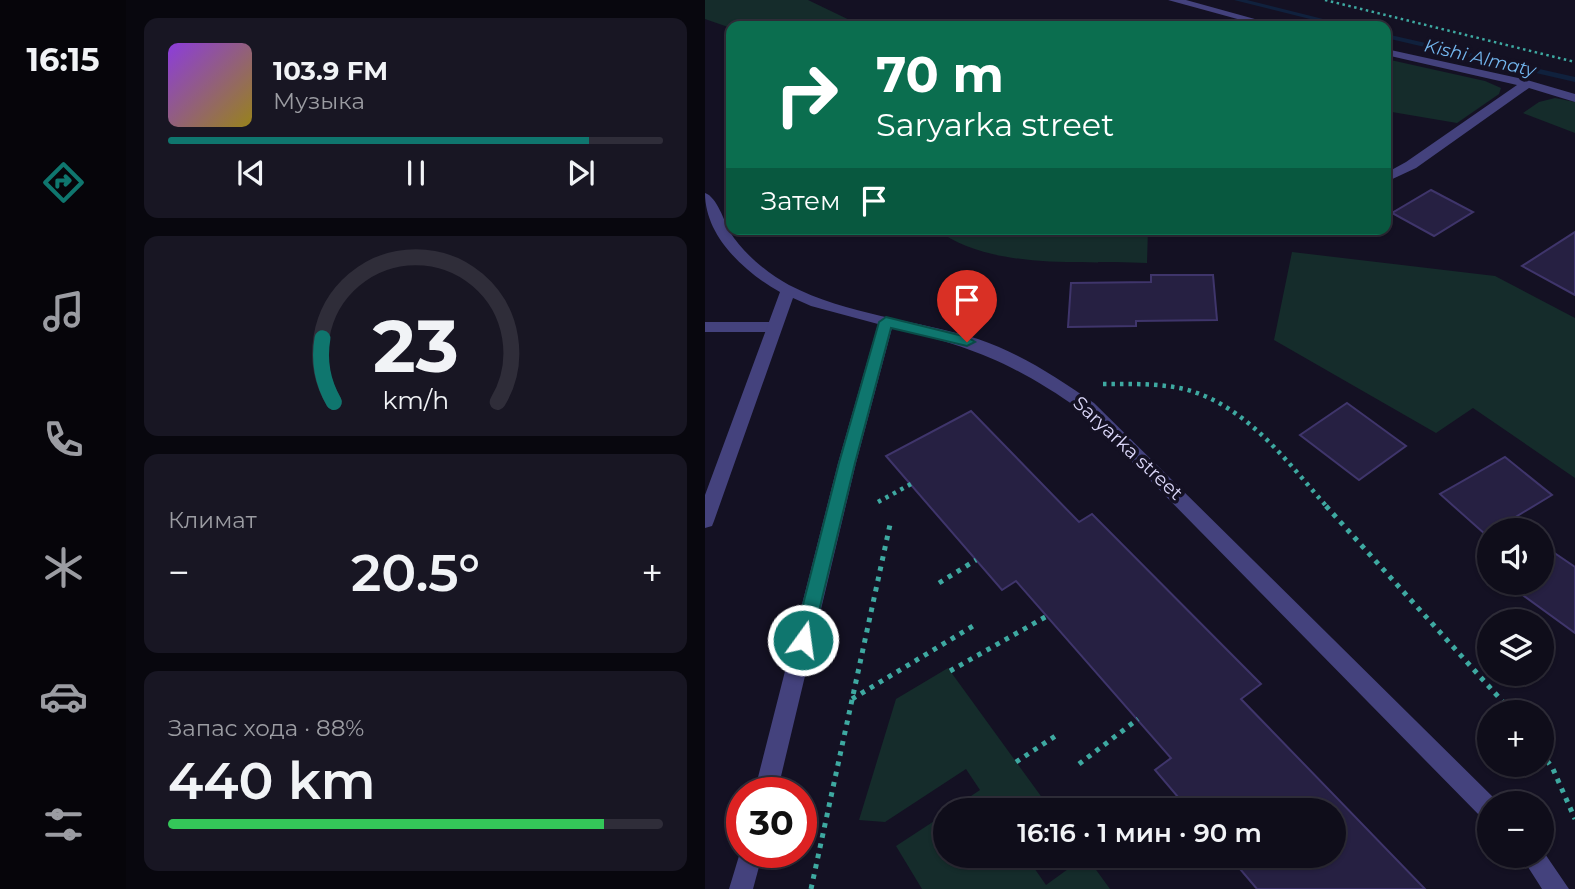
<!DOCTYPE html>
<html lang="ru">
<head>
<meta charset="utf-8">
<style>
	body { margin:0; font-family:Montserrat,sans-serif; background:#181623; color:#f1f3f6; height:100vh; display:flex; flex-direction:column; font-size:26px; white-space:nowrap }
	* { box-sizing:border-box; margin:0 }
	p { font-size:23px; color:#9b9ca2 }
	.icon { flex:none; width:38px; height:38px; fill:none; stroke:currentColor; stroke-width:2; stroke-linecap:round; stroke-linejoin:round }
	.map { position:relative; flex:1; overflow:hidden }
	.sheet { display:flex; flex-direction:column; gap:18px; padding:18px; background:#08070e; width:579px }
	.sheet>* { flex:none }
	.guide { position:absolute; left:21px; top:21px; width:665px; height:214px; border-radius:14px; box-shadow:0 2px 5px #0004,0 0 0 2px #2f2d39; background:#0b6e4f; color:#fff; overflow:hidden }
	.controls { position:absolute; left:772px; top:518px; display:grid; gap:14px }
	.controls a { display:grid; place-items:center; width:77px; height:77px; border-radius:50%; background:#0f0d1a; box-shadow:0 2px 5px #0004,0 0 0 2px #2f2d39; font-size:35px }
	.speed { position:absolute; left:21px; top:777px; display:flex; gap:14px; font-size:35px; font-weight:700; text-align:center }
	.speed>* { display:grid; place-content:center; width:91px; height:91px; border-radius:50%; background:#0f0d1a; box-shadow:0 2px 5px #0004,0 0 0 2px #2f2d39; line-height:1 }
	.speed .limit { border:10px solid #d22; background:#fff; color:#111 }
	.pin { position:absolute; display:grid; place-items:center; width:60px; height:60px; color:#fff; margin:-72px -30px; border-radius:50% 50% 50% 0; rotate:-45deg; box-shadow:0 0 7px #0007 }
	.pin .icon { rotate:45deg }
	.me { position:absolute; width:77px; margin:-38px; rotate:14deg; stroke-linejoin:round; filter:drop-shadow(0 0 5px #0008) }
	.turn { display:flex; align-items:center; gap:24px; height:147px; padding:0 35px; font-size:32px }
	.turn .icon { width:91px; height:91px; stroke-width:2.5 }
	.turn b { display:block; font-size:49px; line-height:60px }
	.then { display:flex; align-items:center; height:66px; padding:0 35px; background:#0003; gap:14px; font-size:26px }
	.big { font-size:52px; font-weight:600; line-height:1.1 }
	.sheet .card { flex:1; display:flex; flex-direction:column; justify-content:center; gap:10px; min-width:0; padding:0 24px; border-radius:14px; background:#181623 }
	.sheet .dial { align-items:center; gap:0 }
	.dial svg { height:182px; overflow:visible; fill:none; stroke:#2f2d39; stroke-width:7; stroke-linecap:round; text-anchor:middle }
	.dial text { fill:#f1f3f6; stroke:none }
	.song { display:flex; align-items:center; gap:21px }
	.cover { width:84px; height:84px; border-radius:10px; background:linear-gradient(135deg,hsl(270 70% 55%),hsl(50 70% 35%)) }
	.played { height:7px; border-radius:4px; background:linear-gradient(90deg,#0f766e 85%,#2f2d39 85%) }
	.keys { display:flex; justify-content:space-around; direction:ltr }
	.heat { display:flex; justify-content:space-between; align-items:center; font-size:38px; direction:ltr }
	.charge { height:10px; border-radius:5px; background:linear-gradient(90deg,#34c759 88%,#2f2d39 0) }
	.trip { position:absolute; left:228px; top:798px; width:413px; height:70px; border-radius:35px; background:#0f0d1a; box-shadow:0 2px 5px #0004,0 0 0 2px #2f2d39; font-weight:600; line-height:70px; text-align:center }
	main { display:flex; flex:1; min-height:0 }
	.menu { display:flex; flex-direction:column; width:126px; justify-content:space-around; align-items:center; background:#06050a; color:#9b9ca2 }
	.menu .icon { width:49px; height:49px }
	.menu .selected { color:#0f766e }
	.menu b { font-size:32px; color:#f1f3f6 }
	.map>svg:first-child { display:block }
	.green { fill:#152c2b }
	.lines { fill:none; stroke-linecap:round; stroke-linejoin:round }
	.stream { fill:#10213d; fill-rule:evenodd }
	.building { fill:#262042; stroke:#3f356b; stroke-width:2 }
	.path-far2 { stroke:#3ea9a1; stroke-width:2.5; stroke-dasharray:2.5 3.5; stroke-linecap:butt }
	.path-far1 { stroke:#3ea9a1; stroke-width:4.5; stroke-dasharray:3.5 5; stroke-linecap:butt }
	.path { stroke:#3ea9a1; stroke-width:5; stroke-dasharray:4.5 6; stroke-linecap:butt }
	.lane { fill:#44427d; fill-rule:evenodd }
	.street { fill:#44427d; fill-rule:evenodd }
	.route { fill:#0f766e; stroke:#0a4d48; stroke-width:2 }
	.labels { text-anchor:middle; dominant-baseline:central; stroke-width:7; stroke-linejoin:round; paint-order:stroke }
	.far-water-label { font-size:18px; font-style:italic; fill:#73b6ee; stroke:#141123 }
	.street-label { font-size:19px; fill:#dcd8fa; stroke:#141123 }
</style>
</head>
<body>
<main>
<nav class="menu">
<b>16:15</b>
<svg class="icon selected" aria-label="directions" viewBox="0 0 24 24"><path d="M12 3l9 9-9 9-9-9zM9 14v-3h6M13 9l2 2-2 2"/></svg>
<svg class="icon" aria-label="music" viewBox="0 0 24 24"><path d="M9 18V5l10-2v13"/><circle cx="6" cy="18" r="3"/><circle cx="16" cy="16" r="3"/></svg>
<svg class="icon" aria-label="phone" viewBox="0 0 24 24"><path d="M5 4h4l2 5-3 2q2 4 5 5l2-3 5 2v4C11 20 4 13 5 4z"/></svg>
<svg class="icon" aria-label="climate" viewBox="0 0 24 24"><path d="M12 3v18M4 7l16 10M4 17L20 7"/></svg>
<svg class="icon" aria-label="car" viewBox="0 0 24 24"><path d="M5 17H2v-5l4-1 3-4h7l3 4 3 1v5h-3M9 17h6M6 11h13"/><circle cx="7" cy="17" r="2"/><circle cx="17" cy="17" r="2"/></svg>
<svg class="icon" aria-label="filters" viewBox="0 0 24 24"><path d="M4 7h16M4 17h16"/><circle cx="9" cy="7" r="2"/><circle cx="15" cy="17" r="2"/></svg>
</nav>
<section class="sheet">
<div class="card">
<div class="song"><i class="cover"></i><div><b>103.9 FM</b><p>Музыка</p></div></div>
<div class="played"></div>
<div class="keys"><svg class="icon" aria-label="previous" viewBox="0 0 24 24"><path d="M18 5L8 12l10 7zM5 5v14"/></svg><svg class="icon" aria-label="pause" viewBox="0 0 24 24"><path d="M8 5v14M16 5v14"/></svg><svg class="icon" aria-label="next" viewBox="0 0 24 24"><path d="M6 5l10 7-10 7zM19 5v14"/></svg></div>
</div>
<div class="card dial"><svg viewBox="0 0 100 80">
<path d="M14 69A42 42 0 1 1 86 69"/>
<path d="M14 69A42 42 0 0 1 9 41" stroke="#0f766e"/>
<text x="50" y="56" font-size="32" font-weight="700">23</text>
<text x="50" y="72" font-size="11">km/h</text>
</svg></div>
<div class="card"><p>Климат</p>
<div class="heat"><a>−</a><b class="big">20.5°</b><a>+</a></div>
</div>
<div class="card"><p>Запас хода · 88%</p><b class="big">440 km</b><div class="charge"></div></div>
</section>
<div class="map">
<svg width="870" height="889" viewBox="0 0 870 889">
	<rect width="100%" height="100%" fill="#141123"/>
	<g class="green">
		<path d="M0 0H103L157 26H26V28L0 19Z"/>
		<path d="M681 59 780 81 796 88 794 94 752 123 681 111Z"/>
		<path d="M850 98 870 102V133L818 113 834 102Z"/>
		<path d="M231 229H443L442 263C376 261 284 270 231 229Z"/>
		<path d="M587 252 790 276 870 318V478L768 408 731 433 569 340Z"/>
		<path d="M243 668 346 810H245L275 790 261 769 180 822 154 820 191 699Z"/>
		<path d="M240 814V856H334L325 862 341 885 381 856 405 889H217L191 846Z"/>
	</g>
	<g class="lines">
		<g class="stream">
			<path d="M529 0H542L646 26H633Z"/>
			<path d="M681 34 870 77V82L681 38Z"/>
		</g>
	</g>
	<g class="building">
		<path d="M726 190 768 212 729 236 687 213Z"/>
		<path d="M870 232V295L817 266Z"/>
		<path d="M446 275H508L512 320 431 321V326L363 327 366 283 446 282Z"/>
		<path d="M642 403 701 446 654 480 595 435Z"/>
		<path d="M266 411 374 522 387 514 556 684 536 699 720 889H552L524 856H628V810H484L450 770 466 758 311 581 297 590 181 456Z"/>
		<path d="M800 457 847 495 789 530H784L781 535 735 494Z"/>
		<path d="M848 552 870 567V633L808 588 814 583H836V562Z"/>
	</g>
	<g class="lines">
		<path class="path-far2" d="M620 0 870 62"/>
		<g class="path-far1">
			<path d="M398 384C425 384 453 383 479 389 542 405 582 462 623 508"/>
			<path d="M173 502 206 484"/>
		</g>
		<g class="path">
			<path d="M621 506 807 712"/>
			<path d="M234 583 271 560"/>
			<path d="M245 671 342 616"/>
			<path d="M147 699 268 626"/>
			<path d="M836 752 848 769 870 819"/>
			<path d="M311 762 352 735"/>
			<path d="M374 764 433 719"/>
			<path d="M385 810 401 799"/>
			<path d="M385 861 393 856"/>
			<path d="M106 889 186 520"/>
		</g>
		<g class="lane">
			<path d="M463 0H481L575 26H558Z"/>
			<path d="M681 49 822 80 870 94V102L824 88 711 168 681 182V173L701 162 812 85 681 55Z"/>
			<path d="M0 322H68L76 327 68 332H0Z"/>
		</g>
		<g class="street">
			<path d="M0 193C12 197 19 221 25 232 38 253 62 273 84 285 142 315 211 320 273 339 315 353 353 378 389 403L792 801 793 803H784V820L776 817 377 411C310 364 267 346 187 328L151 463 72 793H49L133 463 173 324 106 306 88 298 9 521 7 526 0 528V495L75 292C39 272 0 236 0 193Z"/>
			<path d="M37 846V852H58L48 889H24Z"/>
			<path d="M836 848 864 889H837L816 856H836Z"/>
		</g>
	</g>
	<path class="route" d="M181 317 262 337 270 342 262 346 186 328 150 463 107 640 105 646 98 649 91 646 89 640 134 463 174 322Z"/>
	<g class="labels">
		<g class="far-water-label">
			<text transform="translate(775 58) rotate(13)">Kіshі Almaty</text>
		</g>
		<g class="street-label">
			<text transform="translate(423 448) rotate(43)">Saryarka street</text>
		</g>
	</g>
</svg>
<div class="controls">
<a><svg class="icon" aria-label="sound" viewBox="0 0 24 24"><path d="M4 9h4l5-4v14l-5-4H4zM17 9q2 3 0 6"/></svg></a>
<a><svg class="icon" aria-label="layers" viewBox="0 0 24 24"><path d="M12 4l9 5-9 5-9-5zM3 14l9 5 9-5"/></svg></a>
<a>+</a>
<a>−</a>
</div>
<div class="speed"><div class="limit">30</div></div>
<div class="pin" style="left:262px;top:342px;background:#d93025"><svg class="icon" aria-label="arrive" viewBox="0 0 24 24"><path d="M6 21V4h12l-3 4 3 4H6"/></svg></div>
<svg class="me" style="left:98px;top:640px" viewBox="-20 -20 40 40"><circle r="17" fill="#0f766e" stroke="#fff" stroke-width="3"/><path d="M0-11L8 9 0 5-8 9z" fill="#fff"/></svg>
<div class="trip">16:16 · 1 мин · 90 m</div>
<div class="guide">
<div class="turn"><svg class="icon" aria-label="right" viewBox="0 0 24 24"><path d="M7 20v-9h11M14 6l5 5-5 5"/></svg><div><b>70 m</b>Saryarka street</div></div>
<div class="then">Затем<svg class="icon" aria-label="arrive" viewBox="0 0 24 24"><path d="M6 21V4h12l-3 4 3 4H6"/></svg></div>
</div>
</div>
</main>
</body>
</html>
